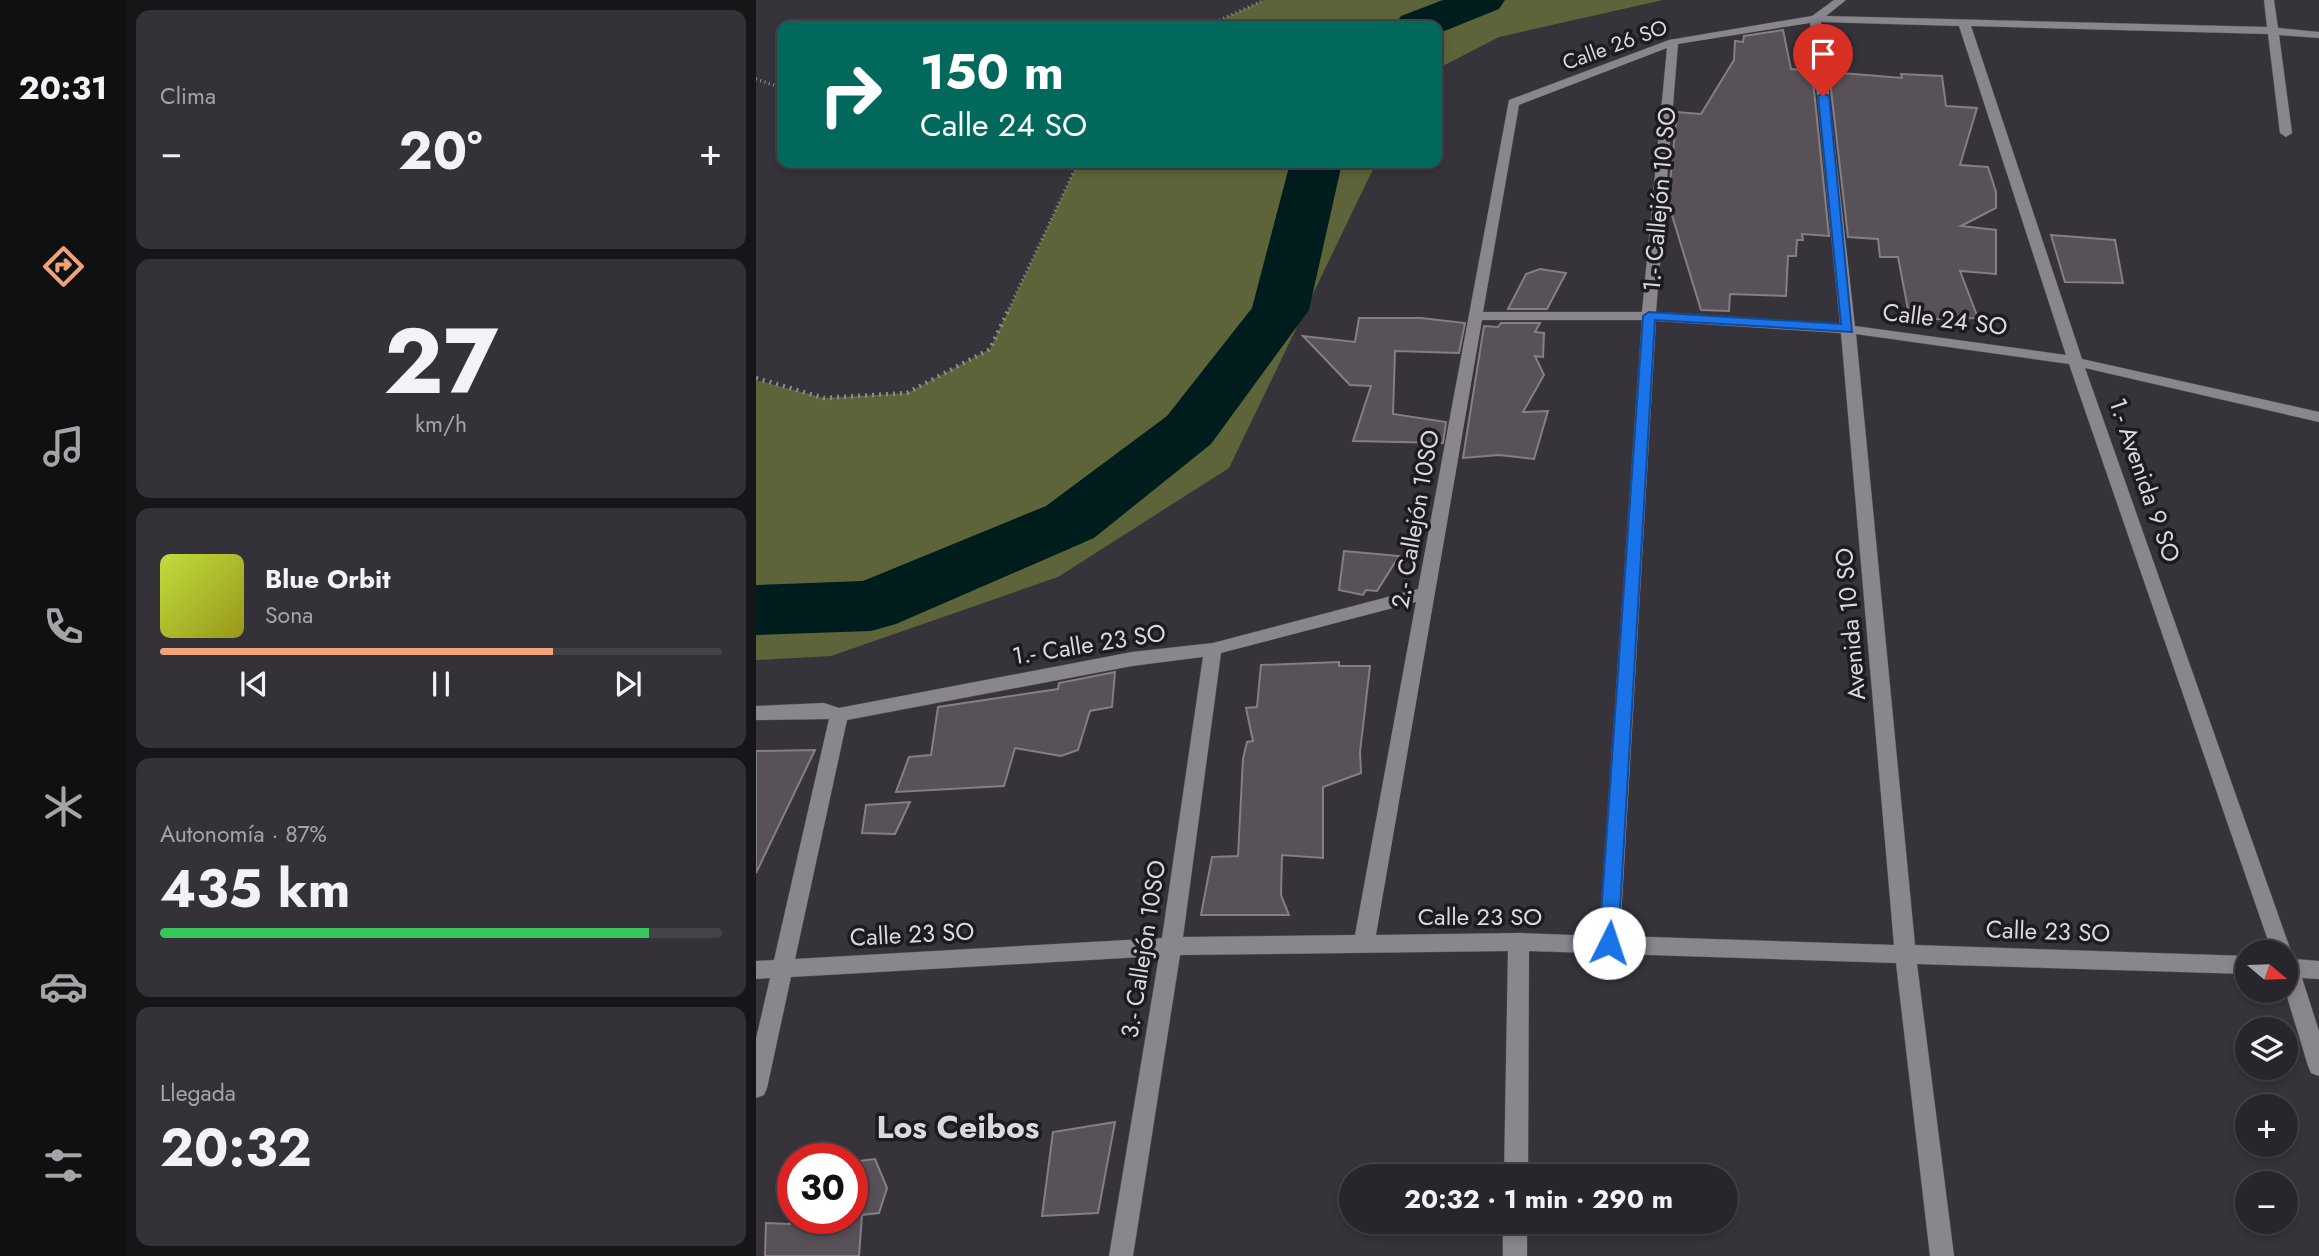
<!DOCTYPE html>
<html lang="es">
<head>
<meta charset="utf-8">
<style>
	body { margin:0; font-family:Jost,sans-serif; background:#343238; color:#f1f3f6; height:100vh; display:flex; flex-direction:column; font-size:26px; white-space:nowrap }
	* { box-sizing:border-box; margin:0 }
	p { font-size:23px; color:#a5a5a9 }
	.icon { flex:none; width:38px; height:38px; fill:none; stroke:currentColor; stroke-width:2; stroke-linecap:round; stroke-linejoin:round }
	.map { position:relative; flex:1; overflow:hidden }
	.side { display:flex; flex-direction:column; gap:10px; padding:10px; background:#161518; width:630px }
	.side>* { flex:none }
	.hud { position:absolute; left:21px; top:21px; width:665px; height:147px; border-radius:14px; box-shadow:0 4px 10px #0003,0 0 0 2px #444348; background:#00695c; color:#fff; overflow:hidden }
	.needle { width:46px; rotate:109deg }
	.buttons { position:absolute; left:1479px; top:940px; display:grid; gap:14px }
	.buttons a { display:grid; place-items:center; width:63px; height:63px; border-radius:50%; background:#28262c; box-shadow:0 4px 10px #0003,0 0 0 2px #444348; font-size:35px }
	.speed { position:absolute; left:21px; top:1143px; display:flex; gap:14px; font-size:35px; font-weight:700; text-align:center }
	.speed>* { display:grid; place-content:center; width:91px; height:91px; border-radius:50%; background:#28262c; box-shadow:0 4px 10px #0003,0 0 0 2px #444348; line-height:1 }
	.speed .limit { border:10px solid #d22; background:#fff; color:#111 }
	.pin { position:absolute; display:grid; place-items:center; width:60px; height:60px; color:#fff; margin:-72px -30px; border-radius:50% 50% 50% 0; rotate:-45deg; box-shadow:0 0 7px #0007 }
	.pin .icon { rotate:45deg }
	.me { position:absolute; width:77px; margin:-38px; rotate:4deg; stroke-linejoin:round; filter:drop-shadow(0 0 5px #0008) }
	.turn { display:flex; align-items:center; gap:24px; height:147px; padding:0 28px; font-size:32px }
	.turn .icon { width:91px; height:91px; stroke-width:2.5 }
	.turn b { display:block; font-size:49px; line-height:60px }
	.big { font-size:52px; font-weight:700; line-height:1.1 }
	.side .widget { flex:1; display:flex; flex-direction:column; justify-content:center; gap:10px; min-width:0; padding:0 24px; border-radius:14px; background:#343238 }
	.side .dial { align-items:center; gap:0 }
	.dial b { font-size:91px; line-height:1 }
	.song { display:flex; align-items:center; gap:21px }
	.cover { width:84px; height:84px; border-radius:10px; background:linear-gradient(135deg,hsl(70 70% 55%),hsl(60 70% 35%)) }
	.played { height:7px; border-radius:4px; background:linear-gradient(90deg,#f0a279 70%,#444348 70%) }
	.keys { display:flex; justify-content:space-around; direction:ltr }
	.heat { display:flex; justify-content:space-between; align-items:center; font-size:38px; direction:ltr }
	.charge { height:10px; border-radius:5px; background:linear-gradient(90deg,#34c759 87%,#444348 0) }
	.trip { position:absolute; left:583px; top:1164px; width:399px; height:70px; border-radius:35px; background:#28262c; box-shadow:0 4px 10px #0003,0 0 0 2px #444348; font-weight:700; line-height:70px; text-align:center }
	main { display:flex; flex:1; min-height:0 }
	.tab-bar { display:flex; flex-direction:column; width:126px; justify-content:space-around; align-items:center; background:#100f12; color:#a5a5a9 }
	.tab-bar .icon { width:49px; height:49px }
	.tab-bar .active { color:#f0a279 }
	.tab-bar b { font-size:32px; color:#f1f3f6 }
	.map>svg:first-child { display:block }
	.green { fill:#5d6439 }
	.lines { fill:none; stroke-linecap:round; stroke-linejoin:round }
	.river { fill:#001d1e; fill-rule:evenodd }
	.building { fill:#585157; stroke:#867e85; stroke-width:2 }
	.minor-casing { stroke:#535056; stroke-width:1 }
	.path-far1 { stroke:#8f8c91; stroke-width:3.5; stroke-dasharray:1 3.5; stroke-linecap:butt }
	.path { stroke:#8f8c91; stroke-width:4.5; stroke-dasharray:2 5; stroke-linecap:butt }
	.minor { fill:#8a868e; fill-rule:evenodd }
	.route { fill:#1a73e8; stroke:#114b97; stroke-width:2 }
	.labels { text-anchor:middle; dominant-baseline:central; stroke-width:7; stroke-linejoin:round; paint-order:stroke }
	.far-street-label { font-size:21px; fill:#dbd9dd; stroke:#1d1b1f }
	.street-label { font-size:24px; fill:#dbd9dd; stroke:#1d1b1f }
	.near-neighbourhood-label { font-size:32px; font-weight:bold; fill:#dbd9dd; stroke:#1d1b1f }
</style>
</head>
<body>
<main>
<nav class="tab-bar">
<b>20:31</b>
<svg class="icon active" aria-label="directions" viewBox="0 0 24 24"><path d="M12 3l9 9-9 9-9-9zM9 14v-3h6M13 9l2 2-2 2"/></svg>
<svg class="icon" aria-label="music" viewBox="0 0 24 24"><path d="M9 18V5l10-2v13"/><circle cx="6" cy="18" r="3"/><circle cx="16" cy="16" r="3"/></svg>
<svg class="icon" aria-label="phone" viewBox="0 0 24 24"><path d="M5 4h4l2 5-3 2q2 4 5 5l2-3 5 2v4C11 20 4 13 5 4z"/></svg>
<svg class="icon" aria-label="climate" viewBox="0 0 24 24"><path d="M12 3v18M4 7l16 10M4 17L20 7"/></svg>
<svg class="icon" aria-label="car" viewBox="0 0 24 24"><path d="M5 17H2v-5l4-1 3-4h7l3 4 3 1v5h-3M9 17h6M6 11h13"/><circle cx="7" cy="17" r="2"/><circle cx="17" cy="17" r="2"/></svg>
<svg class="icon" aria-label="filters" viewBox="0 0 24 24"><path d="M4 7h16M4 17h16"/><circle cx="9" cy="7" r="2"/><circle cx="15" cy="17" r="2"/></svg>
</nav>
<section class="side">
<div class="widget"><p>Clima</p>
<div class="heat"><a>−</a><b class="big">20°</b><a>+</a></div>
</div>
<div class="widget dial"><b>27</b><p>km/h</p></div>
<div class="widget">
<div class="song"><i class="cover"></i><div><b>Blue Orbit</b><p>Sona</p></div></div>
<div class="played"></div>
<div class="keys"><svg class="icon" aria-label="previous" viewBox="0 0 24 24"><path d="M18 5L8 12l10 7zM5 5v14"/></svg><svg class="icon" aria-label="pause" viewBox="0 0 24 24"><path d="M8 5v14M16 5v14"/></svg><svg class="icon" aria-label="next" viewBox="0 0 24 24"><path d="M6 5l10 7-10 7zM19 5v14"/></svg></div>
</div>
<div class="widget"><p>Autonomía · 87%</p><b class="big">435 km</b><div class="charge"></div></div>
<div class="widget"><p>Llegada</p><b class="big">20:32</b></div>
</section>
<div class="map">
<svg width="1563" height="1256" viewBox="0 0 1563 1256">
	<rect width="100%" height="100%" fill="#36333a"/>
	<g class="green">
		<path d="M508 0H907L743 37 681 69V26H451Z"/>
		<path d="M322 163H620L473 468 302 577 75 656 0 660V380L68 398 151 393 234 349Z"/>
	</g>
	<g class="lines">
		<g class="river">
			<path d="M687 0H749L743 9 681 34V26H638L645 16Z"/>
			<path d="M534 163H586L553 310 455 444 338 538 140 624 115 631 0 635V585L107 581 290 506 411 416 496 308Z"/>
		</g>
	</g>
	<g class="building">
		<path d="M1027 30 1035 69 1056 71 1073 236 1046 234 1047 240H1041L1040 256H1032L1030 296 974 294 973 311 945 310 915 212H911L921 112 945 114 978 60 979 41 987 42 988 36Z"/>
		<path d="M1073 72 1146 78 1145 74 1186 76 1190 106 1221 108 1204 165 1232 167 1240 192V208L1205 226 1240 230V274L1204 271 1222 318 1154 320 1142 257H1124L1122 239 1092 237Z"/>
		<path d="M1295 235 1359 240 1367 283 1309 282Z"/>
		<path d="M784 269 810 273 791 309H752L770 274Z"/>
		<path d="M603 318H665L709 323 703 353 639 351 637 414 690 422 687 443 597 441 615 386 594 385 547 336 599 342Z"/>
		<path d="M745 323H784L779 332 788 333 787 357 779 356 788 375 767 412 792 411 778 459 743 455 707 458 728 326 742 327Z"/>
		<path d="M588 551 643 556 621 591 610 590 607 595 583 590Z"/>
		<path d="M583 662V666H614L604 752 605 773 567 787V858L526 855 525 895 533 915H445L456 857 482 856 487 759 491 742 497 741 490 708 501 707 505 665Z"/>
		<path d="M359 672 356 707 334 711 322 750 305 756 259 748 248 786 140 792 153 757 175 755 182 707 302 689 303 683Z"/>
		<path d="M59 750 0 873V751Z"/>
		<path d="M154 802 139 834 106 833 110 805Z"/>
		<path d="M359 1122 342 1213 286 1216 297 1132Z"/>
		<path d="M119 1159 131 1188 123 1213 106 1215 103 1256H9L10 1223 34 1224 37 1202V1218H96V1162Z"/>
	</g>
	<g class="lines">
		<defs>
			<g id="minor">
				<path d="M1078 0H1090L1070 16 1511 27 1508 0H1518L1522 28 1563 32V38L1523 35 1536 133 1530 137 1524 133 1512 34 1215 26 1326 359 1563 412V422L1329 368 1536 954 1539 959 1563 961V979L1546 978 1563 1031V1076L1555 1073 1552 1066 1529 990 1530 952H1516L1313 364 1100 334 1159 945 1491 956V974L1161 964 1198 1256H1174L1140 963 773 951 772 1176H748L752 951 424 955 377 1256H353L403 956 35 977 11 1088 8 1095 0 1098V1039L14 978 0 979V961L18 960 73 719 0 720V706L68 703 83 708 376 652 457 643 662 589 753 100 913 40 1056 16ZM1065 22 1203 26 1310 355 1099 326ZM1054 23 1084 324 900 312 922 44ZM911 48 886 312H727L763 105ZM726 320H886L843 936 763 933 620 935ZM900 321 1085 333 1138 945 864 936ZM660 602 599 935 427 937 465 653ZM447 657 406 938 39 959 91 720 376 666Z"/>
				<rect x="747" y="1222" width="24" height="34"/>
			</g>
		</defs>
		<use href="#minor" class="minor-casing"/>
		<g class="path-far1">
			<path d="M451 26 508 0"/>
			<path d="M0 79 26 88"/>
			<path d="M251 313 319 169 309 163"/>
		</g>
		<path class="path" d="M0 378 68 398 151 393 234 349 252 311"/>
		<use href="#minor" class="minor"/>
	</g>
	<path class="route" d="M1067 93 1073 96 1096 332 899 320 862 943 859 949H846L843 943 887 316 893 312 1085 324 1062 96Z"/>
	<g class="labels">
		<g class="far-street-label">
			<text transform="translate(859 45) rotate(-20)">Calle 26 SO</text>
		</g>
		<g class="street-label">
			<text transform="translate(903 199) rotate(-85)">1.- Callejón 10 SO</text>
			<text transform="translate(1189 319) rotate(7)">Calle 24 SO</text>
			<text transform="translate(1389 480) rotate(71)">1.- Avenida 9 SO</text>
			<text transform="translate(659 519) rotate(-80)">2.- Callejón 10SO</text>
			<text transform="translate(1094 624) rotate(-95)">Avenida 10 SO</text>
			<text transform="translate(333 644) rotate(-9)">1.- Calle 23 SO</text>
			<text x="724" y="916">Calle 23 SO</text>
			<text transform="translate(1292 931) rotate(2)">Calle 23 SO</text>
			<text transform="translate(156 934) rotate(-3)">Calle 23 SO</text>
			<text transform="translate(387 949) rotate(-81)">3.- Callejón 10SO</text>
		</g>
		<g class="near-neighbourhood-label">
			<text x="202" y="1127">Los Ceibos</text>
		</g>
	</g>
</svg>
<div class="buttons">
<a><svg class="needle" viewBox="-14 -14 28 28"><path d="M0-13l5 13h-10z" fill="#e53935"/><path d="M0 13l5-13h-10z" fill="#a5a5a9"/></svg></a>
<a><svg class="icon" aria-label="layers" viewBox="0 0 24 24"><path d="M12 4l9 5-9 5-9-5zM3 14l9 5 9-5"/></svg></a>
<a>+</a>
<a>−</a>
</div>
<div class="speed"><div class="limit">30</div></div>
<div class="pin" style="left:1067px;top:96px;background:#d93025"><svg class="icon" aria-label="arrive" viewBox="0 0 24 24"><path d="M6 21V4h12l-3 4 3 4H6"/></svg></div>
<svg class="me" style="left:853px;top:943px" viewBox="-20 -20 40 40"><circle r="19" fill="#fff"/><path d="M0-13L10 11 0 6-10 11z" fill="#1a73e8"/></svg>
<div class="trip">20:32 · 1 min · 290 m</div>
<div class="hud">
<div class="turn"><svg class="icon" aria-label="right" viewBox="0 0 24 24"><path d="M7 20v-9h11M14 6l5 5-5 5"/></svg><div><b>150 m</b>Calle 24 SO</div></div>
</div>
</div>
</main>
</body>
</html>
